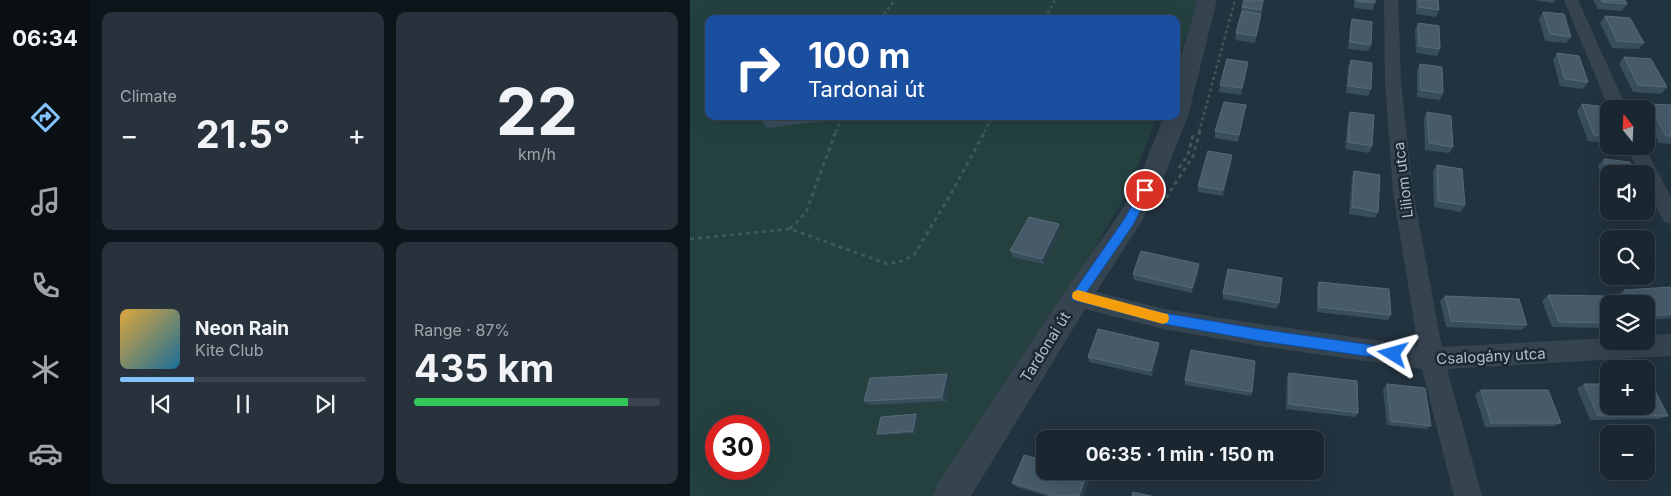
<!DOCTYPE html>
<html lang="en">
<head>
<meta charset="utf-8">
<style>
	body { margin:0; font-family:Inter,sans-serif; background:#27323c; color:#f1f3f6; height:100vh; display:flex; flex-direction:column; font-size:19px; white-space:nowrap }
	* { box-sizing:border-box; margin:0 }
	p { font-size:16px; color:#9fa5ab }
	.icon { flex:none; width:28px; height:28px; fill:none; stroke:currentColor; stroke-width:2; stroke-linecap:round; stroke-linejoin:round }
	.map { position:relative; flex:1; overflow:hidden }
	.side { display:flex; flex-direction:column; gap:12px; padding:12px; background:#0e151a; width:600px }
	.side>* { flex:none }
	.top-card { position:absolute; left:15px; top:15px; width:475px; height:105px; border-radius:10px; box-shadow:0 5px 20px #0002,0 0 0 1px #38434c; background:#1a4fa0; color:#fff; overflow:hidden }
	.needle { width:32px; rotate:342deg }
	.controls { position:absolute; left:910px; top:100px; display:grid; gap:10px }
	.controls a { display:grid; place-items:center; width:55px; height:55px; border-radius:10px; background:#1a2630; box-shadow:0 5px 20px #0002,0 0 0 1px #38434c; font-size:25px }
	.speed { position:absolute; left:15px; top:415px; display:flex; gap:10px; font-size:25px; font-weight:700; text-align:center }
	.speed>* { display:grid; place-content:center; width:65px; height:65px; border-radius:50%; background:#1a2630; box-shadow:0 5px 20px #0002,0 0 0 1px #38434c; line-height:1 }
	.speed .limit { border:8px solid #d22; background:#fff; color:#111 }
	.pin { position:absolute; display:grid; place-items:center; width:42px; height:42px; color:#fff; margin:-21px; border:2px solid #fff; border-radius:50%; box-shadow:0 1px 5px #0007 }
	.me { position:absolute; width:55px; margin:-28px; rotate:278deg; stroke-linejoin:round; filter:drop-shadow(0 0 4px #0008) }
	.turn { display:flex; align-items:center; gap:18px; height:105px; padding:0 20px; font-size:22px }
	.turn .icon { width:65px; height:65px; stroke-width:2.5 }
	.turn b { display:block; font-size:35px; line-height:42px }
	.big { font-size:38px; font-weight:700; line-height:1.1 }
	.side .widget { flex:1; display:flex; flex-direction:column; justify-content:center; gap:8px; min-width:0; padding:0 18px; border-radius:10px; background:#27323c }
	.side .dial { align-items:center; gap:0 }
	.dial b { font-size:65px; line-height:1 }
	.song { display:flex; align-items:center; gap:15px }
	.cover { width:60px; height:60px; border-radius:8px; background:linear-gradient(135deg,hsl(40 70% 55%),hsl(200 70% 35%)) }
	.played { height:5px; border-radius:2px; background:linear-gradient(90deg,#83c4ff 30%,#38434c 30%) }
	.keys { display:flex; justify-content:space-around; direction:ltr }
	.heat { display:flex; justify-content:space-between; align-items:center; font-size:28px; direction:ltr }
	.charge { height:8px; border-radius:4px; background:linear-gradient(90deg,#34c759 87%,#38434c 0) }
	.side .tiles { flex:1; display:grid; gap:12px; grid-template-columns:repeat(2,1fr) }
	.trip { position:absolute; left:346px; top:430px; width:288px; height:50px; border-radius:10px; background:#1a2630; box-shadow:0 5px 20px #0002,0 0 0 1px #38434c; font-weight:700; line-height:50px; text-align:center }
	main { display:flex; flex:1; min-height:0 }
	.tabs { display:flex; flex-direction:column; width:90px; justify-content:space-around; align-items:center; background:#0a0f13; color:#9fa5ab }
	.tabs .icon { width:35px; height:35px }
	.tabs .selected { color:#83c4ff }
	.tabs b { font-size:22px; color:#f1f3f6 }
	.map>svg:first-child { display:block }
	.green { fill:#244140; fill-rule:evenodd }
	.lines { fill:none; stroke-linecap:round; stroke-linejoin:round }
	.path-far1 { stroke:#3d5957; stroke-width:2.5; stroke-dasharray:3 3; stroke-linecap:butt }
	.path { stroke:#3d5957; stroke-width:3; stroke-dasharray:4 4; stroke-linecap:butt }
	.minor { fill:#364450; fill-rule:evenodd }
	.tertiary { fill:#364450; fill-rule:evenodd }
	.wall { fill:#394e5d }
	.shaded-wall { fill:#2a3e4d }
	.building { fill:#465a69; stroke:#576a78 }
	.route { fill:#1a73e8; stroke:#114b97 }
	.slow { fill:#f59e0b }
	.labels { text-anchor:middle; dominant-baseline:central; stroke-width:5; stroke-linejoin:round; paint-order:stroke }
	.street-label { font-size:15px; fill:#b2bfcb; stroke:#1b2935 }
</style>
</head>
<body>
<main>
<nav class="tabs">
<b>06:34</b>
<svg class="icon selected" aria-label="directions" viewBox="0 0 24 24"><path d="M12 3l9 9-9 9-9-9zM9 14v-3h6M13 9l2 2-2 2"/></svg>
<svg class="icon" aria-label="music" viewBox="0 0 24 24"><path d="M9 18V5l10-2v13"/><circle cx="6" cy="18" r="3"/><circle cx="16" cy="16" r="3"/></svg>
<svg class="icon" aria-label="phone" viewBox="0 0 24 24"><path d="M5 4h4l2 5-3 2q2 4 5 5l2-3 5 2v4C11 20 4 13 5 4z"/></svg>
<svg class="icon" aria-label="climate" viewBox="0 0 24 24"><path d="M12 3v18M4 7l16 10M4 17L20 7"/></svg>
<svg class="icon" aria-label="car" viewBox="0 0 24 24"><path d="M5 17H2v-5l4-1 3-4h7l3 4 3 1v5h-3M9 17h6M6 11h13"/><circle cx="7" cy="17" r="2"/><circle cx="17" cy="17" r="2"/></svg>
</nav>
<section class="side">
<div class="tiles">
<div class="widget"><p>Climate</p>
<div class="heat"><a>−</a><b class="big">21.5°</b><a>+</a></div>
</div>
<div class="widget dial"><b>22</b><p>km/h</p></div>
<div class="widget">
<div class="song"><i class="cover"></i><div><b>Neon Rain</b><p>Kite Club</p></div></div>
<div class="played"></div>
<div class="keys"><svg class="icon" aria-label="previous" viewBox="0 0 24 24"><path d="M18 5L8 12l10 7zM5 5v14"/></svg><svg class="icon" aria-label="pause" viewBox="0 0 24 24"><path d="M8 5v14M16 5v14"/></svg><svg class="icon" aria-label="next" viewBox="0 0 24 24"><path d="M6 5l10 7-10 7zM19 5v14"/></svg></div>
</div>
<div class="widget"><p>Range · 87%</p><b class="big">435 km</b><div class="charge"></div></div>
</div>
</section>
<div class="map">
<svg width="981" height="496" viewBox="0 0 981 496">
	<rect width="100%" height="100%" fill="#223340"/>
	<path class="green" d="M0 0H507L486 68V19H19V116H467L436 195 257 496H0ZM26 426H69V469H26Z"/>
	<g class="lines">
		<g class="path-far1">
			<path d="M190 19 205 0"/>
			<path d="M355 19 365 0"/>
			<path d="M146 132 152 116"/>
			<path d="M294 132 303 116"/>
			<path d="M509 132 545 0"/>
		</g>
		<g class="path">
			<path d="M489 168 498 155 503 135"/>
			<path d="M476 198 503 156 510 131"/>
			<path d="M100 229 116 212 146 131"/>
			<path d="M0 239 100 229 198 264 212 261 224 255 262 192 295 131"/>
		</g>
		<g class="minor">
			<path d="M694 0H708L711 82 723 192 752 347 919 338V341H956V335L981 334V356L757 369 792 496H764L732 369 570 346 474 329 387 307 379 304 376 297 379 290 387 287 474 309 570 324 728 346 703 192 695 82Z"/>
			<path d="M874 0H888L937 109H919Z"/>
			<path d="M936 146H954L981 197V224L974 222 956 187V174H950Z"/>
		</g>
		<path class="tertiary" d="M507 0H527L498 116 475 174 452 221 397 306 281 496H243L248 483 377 288 430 213 451 174 474 116H486V73Z"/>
	</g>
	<g class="wall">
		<path d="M554 0H574L571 14 570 21 565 43 545 40 546 33Z"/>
		<path d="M664 0H685L683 10 664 8Z"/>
		<path d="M726 0H748L749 10 746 17 726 14Z"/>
		<path d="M843 0H865L863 3Z"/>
		<path d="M903 0H935L937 4 932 11 908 9Z"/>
		<path d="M853 12 881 37 876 43 855 41 849 19Z"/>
		<path d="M915 16 954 43 948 49 922 48 910 23Z"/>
		<path d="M662 19 681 45 678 51 658 49 660 26Z"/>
		<path d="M728 23 750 49 747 56 726 53 725 30Z"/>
		<path d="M867 53 898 82 893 89 870 86 863 60Z"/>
		<path d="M934 57 977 87 971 94 943 92 929 64Z"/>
		<path d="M661 60 681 89 678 96 656 93 658 67Z"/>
		<path d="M558 62 557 69 551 95 529 92 530 85Z"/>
		<path d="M730 64 753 93 750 100 727 97V70Z"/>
		<path d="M892 104 919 113V143L898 141 887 111Z"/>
		<path d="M959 104 981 105V144L969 143 956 117V109H954Z"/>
		<path d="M556 105 548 142 525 138V131Z"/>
		<path d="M660 112 682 146 679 153 655 149 658 118Z"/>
		<path d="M737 112 763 147 759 153 735 150 734 119Z"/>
		<path d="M73 116H141L140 120 77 128 72 121Z"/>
		<path d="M914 159 945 174H919V198L908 166Z"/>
		<path d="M541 162 533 196 508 192V186Z"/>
		<path d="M747 165 775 205 771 212 744 207 743 171Z"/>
		<path d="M664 171 688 212 685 218 659 214 662 177Z"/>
		<path d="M369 224 371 230 354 264 323 257 320 251Z"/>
		<path d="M509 264V270L502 293 444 280 443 274Z"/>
		<path d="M629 282 701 315 698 320 627 312V287Z"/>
		<path d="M981 287V318L956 320V304H932L927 295 934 290Z"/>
		<path d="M533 293 589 303 587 309 533 299Z"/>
		<path d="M858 295 919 306V328L862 327 852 301Z"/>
		<path d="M755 296 837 325 831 330 756 327 750 301Z"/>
		<path d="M469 348 462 376 399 362 398 357Z"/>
		<path d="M599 373 668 413 665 417 596 409 597 378Z"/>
		<path d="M261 378 257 401 180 405 174 401Z"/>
		<path d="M495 380 562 392 561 396 495 385Z"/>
		<path d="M697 384 741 426 736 429 697 425 693 389Z"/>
		<path d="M894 384 978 416 968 419 900 420 887 388Z"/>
		<path d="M791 390 871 423 864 426 795 427 785 394Z"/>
		<path d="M226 414 229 416 225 433 190 435 187 434Z"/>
		<path d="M400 477 394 496H357L327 487 322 483Z"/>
	</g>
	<g class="shaded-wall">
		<path d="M571 14 570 21 565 43 566 36Z"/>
		<path d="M558 62 557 69 551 95 552 88Z"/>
		<path d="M556 105 555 112 548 142 549 135Z"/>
		<path d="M137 116H141L140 120Z"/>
		<path d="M542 155 541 162 533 196V190Z"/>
		<path d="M369 224 371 230 354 264 352 259Z"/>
		<path d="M509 264V270L502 293V288Z"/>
		<path d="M469 343V348L462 376 461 371Z"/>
		<path d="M257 374 261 378 257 401 252 397Z"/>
		<path d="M226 414 229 416 225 433 223 431Z"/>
		<path d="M397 473 400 477 394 496H389Z"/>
	</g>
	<g class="building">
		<path d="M554 0H573L571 10 552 7Z"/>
		<path d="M666 0H685V3L666 1Z"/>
		<path d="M728 0H748L749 10 729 7Z"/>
		<path d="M911 0H935L937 4 912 2Z"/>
		<path d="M552 11 571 14 566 36 546 33Z"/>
		<path d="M853 12 874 14 881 37 860 34Z"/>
		<path d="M915 16 940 18 954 43 927 41Z"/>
		<path d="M662 19 682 22 681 45 660 42Z"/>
		<path d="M728 23 749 26 750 49 729 46Z"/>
		<path d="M867 53 889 56 898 82 875 79Z"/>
		<path d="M934 57 961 59 977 87 948 85Z"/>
		<path d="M537 59 558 62 552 88 530 85Z"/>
		<path d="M661 60 682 63 681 89 658 86Z"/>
		<path d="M730 64 752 67 753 93 730 90Z"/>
		<path d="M534 102 556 105 549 135 525 131Z"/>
		<path d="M892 104 916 107 919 113V136L904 135Z"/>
		<path d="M959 104 981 105V136H976Z"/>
		<path d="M660 112 684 115 682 146 658 142Z"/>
		<path d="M737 112 761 116 763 147 739 143Z"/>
		<path d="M73 116H112L72 121Z"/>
		<path d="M518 151 542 155 533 190 508 186Z"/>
		<path d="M914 159 940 162 945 174H919Z"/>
		<path d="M747 165 772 169 775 205 748 201Z"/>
		<path d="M664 171 690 175 688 212 662 207Z"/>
		<path d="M339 217 369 224 352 259 320 251Z"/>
		<path d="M451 251 509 264 502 288 443 274Z"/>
		<path d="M538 269 592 278 589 303 533 293Z"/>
		<path d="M629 282 699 289 701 315 629 307Z"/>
		<path d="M981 287V314L956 316V304H943L934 290Z"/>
		<path d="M858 295 914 296 919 306V323L869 322Z"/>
		<path d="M755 296 829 299 837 325 761 321Z"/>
		<path d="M408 329 469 343 461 371 398 357Z"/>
		<path d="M501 350 565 361 562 392 495 380Z"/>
		<path d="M599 373 667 381 668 413 599 404Z"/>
		<path d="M257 374 252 397 174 401 180 378Z"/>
		<path d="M956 383H961L978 416H908L894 384H919V406H956Z"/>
		<path d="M697 384 735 388 741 426 701 421Z"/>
		<path d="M791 390H858L871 423H801Z"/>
		<path d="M226 414 223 431 187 434 191 417Z"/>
		<path d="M334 455 355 461V471H392L397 473 389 496H359L360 494 322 483Z"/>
		<path d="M443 492 461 496H442Z"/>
	</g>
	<path class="route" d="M455 185 461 190 443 225 396 293 474 313 570 329 703 348 708 350 710 354 708 358 703 360 570 341 474 324 383 300 381 296 383 293 435 218 452 187Z"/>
	<path class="slow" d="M388 290 473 313 478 314 479 318 478 322 473 324 388 301 383 299 382 296 383 292Z"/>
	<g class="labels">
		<g class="street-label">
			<text transform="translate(713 180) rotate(-97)">Liliom utca</text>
			<text transform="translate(355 347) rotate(-58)">Tardonai út</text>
			<text transform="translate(801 356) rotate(-3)">Csalogány utca</text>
		</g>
	</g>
</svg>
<div class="controls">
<a><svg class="needle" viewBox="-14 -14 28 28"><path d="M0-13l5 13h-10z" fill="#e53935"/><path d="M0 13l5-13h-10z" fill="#9fa5ab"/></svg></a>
<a><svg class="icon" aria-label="sound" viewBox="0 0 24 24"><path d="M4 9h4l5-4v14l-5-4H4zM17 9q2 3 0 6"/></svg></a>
<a><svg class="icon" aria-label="search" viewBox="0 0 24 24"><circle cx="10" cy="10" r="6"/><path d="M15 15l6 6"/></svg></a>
<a><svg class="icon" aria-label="layers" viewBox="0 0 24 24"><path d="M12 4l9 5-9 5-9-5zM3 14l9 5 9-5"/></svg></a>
<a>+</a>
<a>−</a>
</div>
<div class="speed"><div class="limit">30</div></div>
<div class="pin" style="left:455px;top:190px;background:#d93025"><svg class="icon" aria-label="arrive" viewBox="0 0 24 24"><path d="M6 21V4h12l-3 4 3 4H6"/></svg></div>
<svg class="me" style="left:703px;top:354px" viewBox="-20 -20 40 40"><path d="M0-17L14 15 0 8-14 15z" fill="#1a73e8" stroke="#fff" stroke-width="4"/></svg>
<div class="trip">06:35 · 1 min · 150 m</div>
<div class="top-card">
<div class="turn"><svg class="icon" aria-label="right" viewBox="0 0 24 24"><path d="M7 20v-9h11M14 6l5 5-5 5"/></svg><div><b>100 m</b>Tardonai út</div></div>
</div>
</div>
</main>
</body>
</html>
